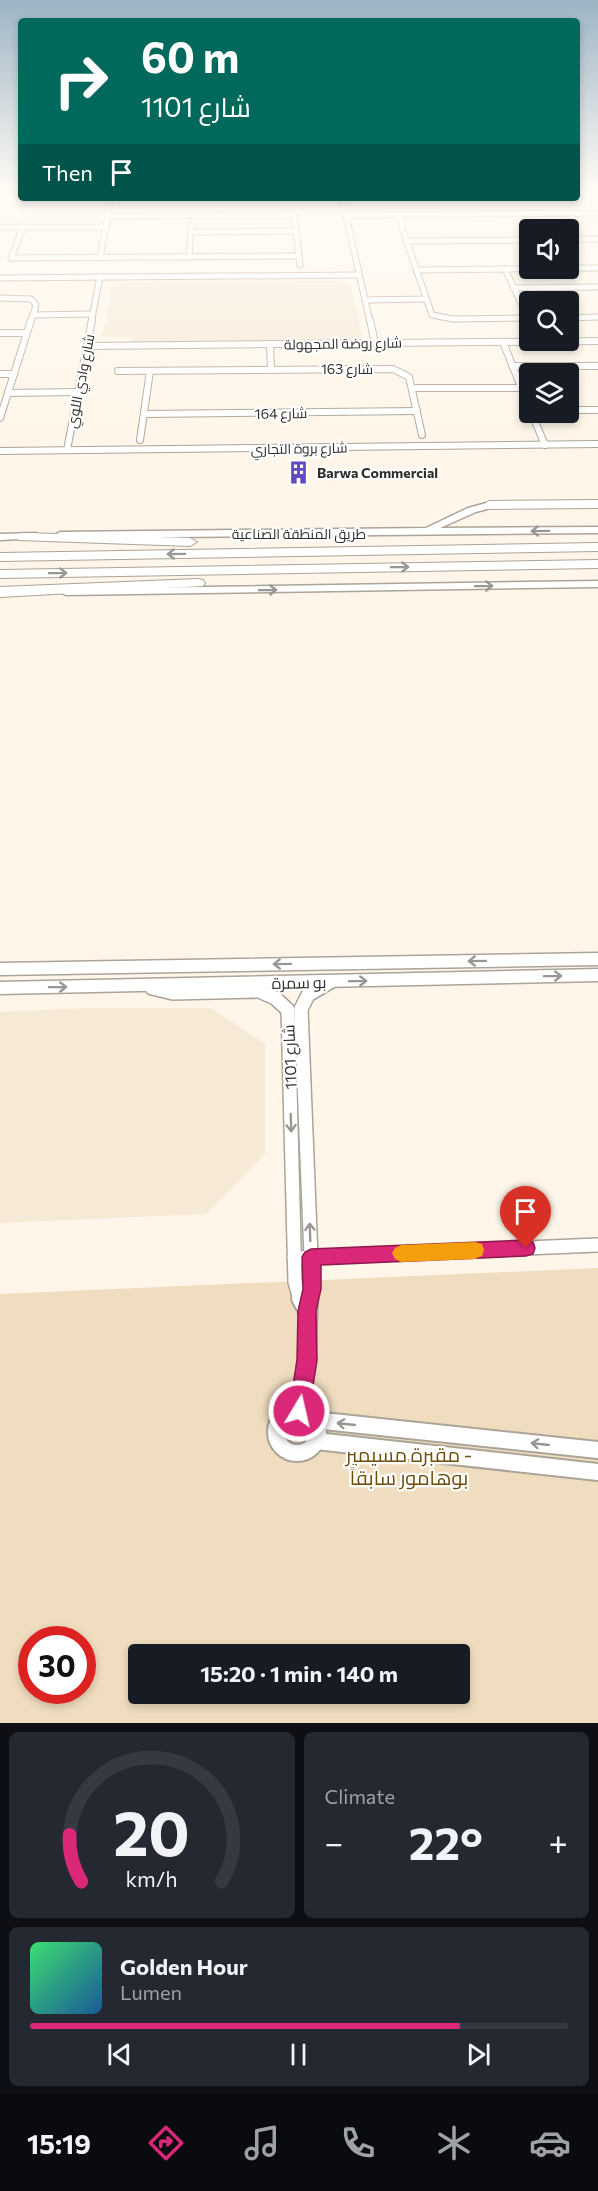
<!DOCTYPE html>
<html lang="en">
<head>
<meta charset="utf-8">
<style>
	body { margin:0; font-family:Commissioner,Cairo,sans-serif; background:#242831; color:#f1f3f6; height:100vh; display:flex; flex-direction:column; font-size:22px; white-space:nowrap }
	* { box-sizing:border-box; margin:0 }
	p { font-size:20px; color:#9ea1a6 }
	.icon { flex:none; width:33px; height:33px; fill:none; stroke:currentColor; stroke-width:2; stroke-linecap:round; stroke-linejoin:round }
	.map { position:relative; height:1723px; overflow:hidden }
	.sheet { display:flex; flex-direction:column; gap:9px; padding:9px; background:#0d0f14; flex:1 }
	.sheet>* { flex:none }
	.hud { position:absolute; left:18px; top:18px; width:562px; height:183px; border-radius:6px; box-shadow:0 3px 9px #0003; background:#00695c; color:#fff; overflow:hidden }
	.fabs { position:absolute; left:519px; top:219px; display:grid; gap:12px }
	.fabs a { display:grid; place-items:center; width:60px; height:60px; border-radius:6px; background:#171b24; box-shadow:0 3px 9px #0003; font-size:30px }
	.speed { position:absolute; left:18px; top:1626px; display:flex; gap:12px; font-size:30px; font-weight:700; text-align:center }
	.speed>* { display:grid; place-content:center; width:78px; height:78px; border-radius:50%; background:#171b24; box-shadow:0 3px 9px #0003; line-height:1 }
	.speed .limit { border:9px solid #d22; background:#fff; color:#111 }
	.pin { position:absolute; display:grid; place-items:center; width:51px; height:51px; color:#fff; margin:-62px -26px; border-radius:50% 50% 50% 0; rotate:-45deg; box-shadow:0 0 6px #0007 }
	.pin .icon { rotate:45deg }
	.me { position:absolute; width:66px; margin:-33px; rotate:9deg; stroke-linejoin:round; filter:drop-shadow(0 0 4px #0008) }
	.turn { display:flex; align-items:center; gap:21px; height:126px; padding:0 24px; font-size:27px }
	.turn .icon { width:78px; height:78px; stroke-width:2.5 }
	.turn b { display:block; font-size:42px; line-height:51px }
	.then { display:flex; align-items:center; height:57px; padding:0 24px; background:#0003; gap:12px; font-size:22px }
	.big { font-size:45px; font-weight:700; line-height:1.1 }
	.sheet .tile { flex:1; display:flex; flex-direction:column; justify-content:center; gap:9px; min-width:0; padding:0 21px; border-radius:9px; background:#242831 }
	.sheet .dial { align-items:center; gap:0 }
	.dial svg { height:156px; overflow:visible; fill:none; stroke:#363941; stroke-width:7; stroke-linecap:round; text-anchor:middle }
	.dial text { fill:#f1f3f6; stroke:none }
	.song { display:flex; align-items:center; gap:18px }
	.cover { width:72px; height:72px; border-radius:9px; background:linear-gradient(135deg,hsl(140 70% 55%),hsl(210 70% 35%)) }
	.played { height:6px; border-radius:3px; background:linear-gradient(90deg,#db2777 80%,#363941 80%) }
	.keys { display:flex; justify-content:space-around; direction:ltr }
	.heat { display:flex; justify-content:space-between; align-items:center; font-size:33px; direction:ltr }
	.sheet .tiles { flex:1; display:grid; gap:9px; grid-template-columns:1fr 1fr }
	.tile:last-child { grid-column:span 2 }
	.trip { position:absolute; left:128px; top:1644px; width:342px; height:60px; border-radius:6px; background:#171b24; box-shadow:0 3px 9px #0003; font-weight:700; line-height:60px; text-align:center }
	.dock { display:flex; height:96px; justify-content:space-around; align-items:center; background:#090b0e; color:#9ea1a6 }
	.dock .icon { width:42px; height:42px }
	.dock .current { color:#db2777 }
	.dock b { font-size:27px; color:#f1f3f6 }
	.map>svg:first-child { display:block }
	.built { fill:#f6e9d6 }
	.green { fill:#f0ddbf; fill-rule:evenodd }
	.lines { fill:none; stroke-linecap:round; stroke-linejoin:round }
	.street-far4-casing { stroke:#aba498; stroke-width:7 }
	.street-far3-casing { stroke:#aba498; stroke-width:8 }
	.street-far2-casing { stroke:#aba498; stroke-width:10 }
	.street-far1-casing { stroke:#aba498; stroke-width:16 }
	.street-casing { stroke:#aba498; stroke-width:20 }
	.secondary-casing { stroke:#aba498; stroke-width:3 }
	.highway-casing { stroke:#aba498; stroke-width:2 }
	.street-far4 { stroke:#fff; stroke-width:5 }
	.street-far3 { stroke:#fff; stroke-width:6 }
	.street-far2 { stroke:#fff; stroke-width:8 }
	.street-far1 { stroke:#fff; stroke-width:13 }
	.street { stroke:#fff; stroke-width:16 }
	.secondary { fill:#fff; fill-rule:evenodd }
	.highway { fill:#fff; fill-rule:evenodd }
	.oneway { stroke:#989794 }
	.route { fill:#db2777; stroke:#8e194d; stroke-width:1.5 }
	.slow { fill:#f59e0b }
	.labels { text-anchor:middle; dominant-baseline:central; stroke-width:4.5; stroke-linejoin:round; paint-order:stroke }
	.far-street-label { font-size:14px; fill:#322f2a; stroke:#fff }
	.far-poi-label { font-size:14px; font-weight:bold; fill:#322f2a; stroke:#fff; text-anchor:start }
	.street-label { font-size:16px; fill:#322f2a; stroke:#fff }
	.near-park-label { font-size:20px; fill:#6e4c0b; stroke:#fff }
</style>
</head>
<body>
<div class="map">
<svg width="598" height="1723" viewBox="0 0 598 1723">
	<rect width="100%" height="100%" fill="#fff6e9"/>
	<g class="built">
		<path d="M338 281 351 284 362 335 351 340 131 342 132 337H102L105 324H108L109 321 106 319 112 286 124 282Z"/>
		<path d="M88 1008H211L265 1044V1154L206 1214 0 1223V1012Z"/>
	</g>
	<path class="green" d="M598 1268V1723H0V1294ZM32 1640H82V1690H32ZM138 1654H459V1694H138Z"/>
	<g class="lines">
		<defs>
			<g id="street-far4">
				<path d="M342 198 370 322"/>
				<path d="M397 214 402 222V228L432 315 453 319 530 318"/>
				<path d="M346 215 598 213"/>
				<path d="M109 216 294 215 300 265"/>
				<path d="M0 227H106"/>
				<path d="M23 227 11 258 299 256"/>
				<path d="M191 232 296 231"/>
				<path d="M568 239H598"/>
				<path d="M406 241 530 240"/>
				<path d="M189 257 191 225"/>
				<path d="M100 258 111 199"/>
				<path d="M505 269 528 318"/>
				<path d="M416 270 598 268"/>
				<path d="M0 278 359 275"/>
				<path d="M513 288 598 287"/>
				<path d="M0 298 31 299 36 305 31 322"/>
				<path d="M366 300 425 299"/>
				<path d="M33 315 93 314"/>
				<path d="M568 318 598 317"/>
				<path d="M91 322 100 277"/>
			</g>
			<g id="street-far3">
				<path d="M370 320 375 343"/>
				<path d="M0 333H26"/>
				<path d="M503 342 530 409"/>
				<path d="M270 344 271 369"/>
				<path d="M87 346 598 341"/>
				<path d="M512 366H598"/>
				<path d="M118 371 393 369 409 377 422 435"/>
				<path d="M0 374H14"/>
				<path d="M412 388H520"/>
				<path d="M8 393 78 392"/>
				<path d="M568 410H598"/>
				<path d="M531 412 545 445"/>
				<path d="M144 414 417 411"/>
				<path d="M0 418 31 320"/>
				<path d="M140 440 150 371"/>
				<path d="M67 450 92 320"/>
				<path d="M0 451 598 444"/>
			</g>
			<path id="street-far2" d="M490 505 598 504"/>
			<g id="street-far1">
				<path d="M152 988 173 993 259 991 275 998 288 1010 295 1282 300 1299"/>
				<path d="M294 1258 598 1245"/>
				<path d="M309 1299 312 1282 301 1009 308 995 330 982"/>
			</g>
			<g id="street">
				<path d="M300 1298 307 1311"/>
				<circle cx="297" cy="1432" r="21"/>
				<path d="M299 1411 307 1360 309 1298"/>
				<path d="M314 1420 598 1450"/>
				<path d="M316 1441 598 1472"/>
			</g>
			<g id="secondary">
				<path d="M490 502 495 505 494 507 476 512 440 528 598 527V533L60 538 55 535 60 532 426 528 468 508Z"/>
				<path d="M36 533 41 536 40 538 0 540V534Z"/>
				<path d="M598 581V587L66 595 60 592 66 589Z"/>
				<path d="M598 953V965L0 975V963Z"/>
				<path d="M598 969V981L0 994V982Z"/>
			</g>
			<g id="highway">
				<path d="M23 533 190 538 197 542 190 546 18 540 16 537 18 534Z"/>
				<path d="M598 543V551L0 561V553Z"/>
				<path d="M598 560V568L0 578V570Z"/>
				<path d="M198 579 203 580 205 583 203 586 0 597V587Z"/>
			</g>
		</defs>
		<use href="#street-far4" class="street-far4-casing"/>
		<use href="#street-far3" class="street-far3-casing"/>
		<use href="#street-far2" class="street-far2-casing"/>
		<use href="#street-far1" class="street-far1-casing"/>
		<use href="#street" class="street-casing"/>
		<use href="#secondary" class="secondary-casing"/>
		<use href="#highway" class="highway-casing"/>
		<use href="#street-far4" class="street-far4"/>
		<use href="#street-far3" class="street-far3"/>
		<use href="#street-far2" class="street-far2"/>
		<use href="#street-far1" class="street-far1"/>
		<use href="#street" class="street"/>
		<use href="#secondary" class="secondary"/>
		<use href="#highway" class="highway"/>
	</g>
	<defs><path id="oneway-shaft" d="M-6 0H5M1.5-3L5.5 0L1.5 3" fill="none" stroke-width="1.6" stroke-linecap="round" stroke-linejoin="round" transform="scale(1.5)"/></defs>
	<g class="oneway">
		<use href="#oneway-shaft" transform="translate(540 531) rotate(179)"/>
		<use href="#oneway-shaft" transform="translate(176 554) rotate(179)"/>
		<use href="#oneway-shaft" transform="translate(400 567) rotate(-1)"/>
		<use href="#oneway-shaft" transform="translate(58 573) rotate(-1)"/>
		<use href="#oneway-shaft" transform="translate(484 586) rotate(-1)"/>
		<use href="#oneway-shaft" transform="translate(268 590) rotate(-1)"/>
		<use href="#oneway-shaft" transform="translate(477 961) rotate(179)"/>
		<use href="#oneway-shaft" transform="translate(282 964) rotate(179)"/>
		<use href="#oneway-shaft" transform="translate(553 976) rotate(-1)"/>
		<use href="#oneway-shaft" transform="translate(358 981) rotate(-1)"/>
		<use href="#oneway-shaft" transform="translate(58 987) rotate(-1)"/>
		<use href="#oneway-shaft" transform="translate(291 1123) rotate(88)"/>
		<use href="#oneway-shaft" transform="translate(310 1232) rotate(-92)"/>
		<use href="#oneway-shaft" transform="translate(346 1424) rotate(-174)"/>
		<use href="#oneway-shaft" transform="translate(540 1444) rotate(-174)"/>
	</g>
	<linearGradient id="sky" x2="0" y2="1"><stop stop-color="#9db4c4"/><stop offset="0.44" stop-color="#fffbf5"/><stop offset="1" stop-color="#fffbf5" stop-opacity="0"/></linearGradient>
	<rect width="598" height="431" fill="url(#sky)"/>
	<path class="route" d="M526 1240 533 1242 535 1248 533 1254 526 1256 321 1265V1289L316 1311 317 1360 309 1411 306 1418 299 1421 292 1418 289 1411 297 1360 298 1311 303 1289 302 1257 305 1252 311 1249Z"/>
	<path class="slow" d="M475 1242 482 1244 484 1250 482 1256 475 1259 401 1262 395 1259 392 1253 395 1248 401 1245Z"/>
	<defs>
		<symbol id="building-bare" viewBox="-9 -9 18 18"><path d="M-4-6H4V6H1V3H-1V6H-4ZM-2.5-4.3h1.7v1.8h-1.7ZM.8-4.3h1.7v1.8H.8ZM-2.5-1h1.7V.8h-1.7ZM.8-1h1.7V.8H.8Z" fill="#634ac3" stroke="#fff" stroke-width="2.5" paint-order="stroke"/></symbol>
	</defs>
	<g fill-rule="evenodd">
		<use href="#building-bare" x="282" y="456" width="33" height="33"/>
	</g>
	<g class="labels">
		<g class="far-street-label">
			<text transform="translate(343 343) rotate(-1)">شارع روضة المجهولة</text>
			<text x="347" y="368">شارع 163</text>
			<text transform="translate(80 381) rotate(-79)">شارع وادي اللوي</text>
			<text transform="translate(281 413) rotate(-1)">شارع 164</text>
			<text transform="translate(299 448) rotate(-1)">شارع بروة التجاري</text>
			<text x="299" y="533">طريق المنطقة الصناعية</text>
		</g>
		<g class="far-poi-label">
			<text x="317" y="472">Barwa Commercial</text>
		</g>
		<g class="street-label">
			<text transform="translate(299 982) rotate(-1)">بو سمرة</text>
			<text transform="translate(289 1057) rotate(-92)">شارع 1101</text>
		</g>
		<g class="near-park-label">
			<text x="409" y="1454">مقبرة مسيمير -<tspan x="409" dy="23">بوهامور سابقاً</tspan></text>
		</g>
	</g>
</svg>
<div class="fabs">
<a><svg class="icon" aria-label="sound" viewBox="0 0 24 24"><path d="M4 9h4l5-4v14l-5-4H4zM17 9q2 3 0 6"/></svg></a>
<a><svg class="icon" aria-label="search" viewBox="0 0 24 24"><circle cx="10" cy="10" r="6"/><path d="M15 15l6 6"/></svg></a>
<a><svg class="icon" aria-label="layers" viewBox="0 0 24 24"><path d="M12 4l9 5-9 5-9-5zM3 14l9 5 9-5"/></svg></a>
</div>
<div class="speed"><div class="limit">30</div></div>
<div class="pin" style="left:526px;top:1248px;background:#d93025"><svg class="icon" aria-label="arrive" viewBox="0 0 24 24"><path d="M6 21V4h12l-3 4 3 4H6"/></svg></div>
<svg class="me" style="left:299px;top:1411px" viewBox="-20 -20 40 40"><circle r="17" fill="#db2777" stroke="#fff" stroke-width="3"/><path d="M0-11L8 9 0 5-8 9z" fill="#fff"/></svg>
<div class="trip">15:20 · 1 min · 140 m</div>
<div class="hud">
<div class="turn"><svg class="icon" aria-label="right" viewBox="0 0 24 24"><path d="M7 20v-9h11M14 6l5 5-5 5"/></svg><div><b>60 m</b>شارع 1101</div></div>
<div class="then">Then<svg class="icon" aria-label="arrive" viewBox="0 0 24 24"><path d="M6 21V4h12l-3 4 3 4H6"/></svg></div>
</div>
</div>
<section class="sheet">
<div class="tiles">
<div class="tile dial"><svg viewBox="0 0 100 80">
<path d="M14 69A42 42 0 1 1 86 69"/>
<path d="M14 69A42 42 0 0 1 8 45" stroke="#db2777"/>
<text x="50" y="56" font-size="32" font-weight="700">20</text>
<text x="50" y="72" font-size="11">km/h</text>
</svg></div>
<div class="tile"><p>Climate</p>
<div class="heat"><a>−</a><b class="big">22°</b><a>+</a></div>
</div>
<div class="tile">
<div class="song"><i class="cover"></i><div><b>Golden Hour</b><p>Lumen</p></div></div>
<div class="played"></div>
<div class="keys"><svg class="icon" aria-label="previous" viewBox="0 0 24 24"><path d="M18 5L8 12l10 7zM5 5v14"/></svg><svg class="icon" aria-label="pause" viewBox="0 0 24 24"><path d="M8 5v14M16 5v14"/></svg><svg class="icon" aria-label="next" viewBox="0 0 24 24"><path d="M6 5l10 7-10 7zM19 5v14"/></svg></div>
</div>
</div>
</section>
<nav class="dock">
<b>15:19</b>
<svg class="icon current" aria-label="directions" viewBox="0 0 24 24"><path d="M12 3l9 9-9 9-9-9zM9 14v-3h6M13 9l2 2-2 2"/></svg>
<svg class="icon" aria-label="music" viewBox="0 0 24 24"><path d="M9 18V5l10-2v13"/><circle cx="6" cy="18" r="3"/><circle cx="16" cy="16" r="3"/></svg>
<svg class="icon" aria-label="phone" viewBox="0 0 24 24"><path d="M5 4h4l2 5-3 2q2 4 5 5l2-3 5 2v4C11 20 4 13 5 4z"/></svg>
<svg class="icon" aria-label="climate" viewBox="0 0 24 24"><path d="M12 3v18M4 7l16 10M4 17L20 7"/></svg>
<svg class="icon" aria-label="car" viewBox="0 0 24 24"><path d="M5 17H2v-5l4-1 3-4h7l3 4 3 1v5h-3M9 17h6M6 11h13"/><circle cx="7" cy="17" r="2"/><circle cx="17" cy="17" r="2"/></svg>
</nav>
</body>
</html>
